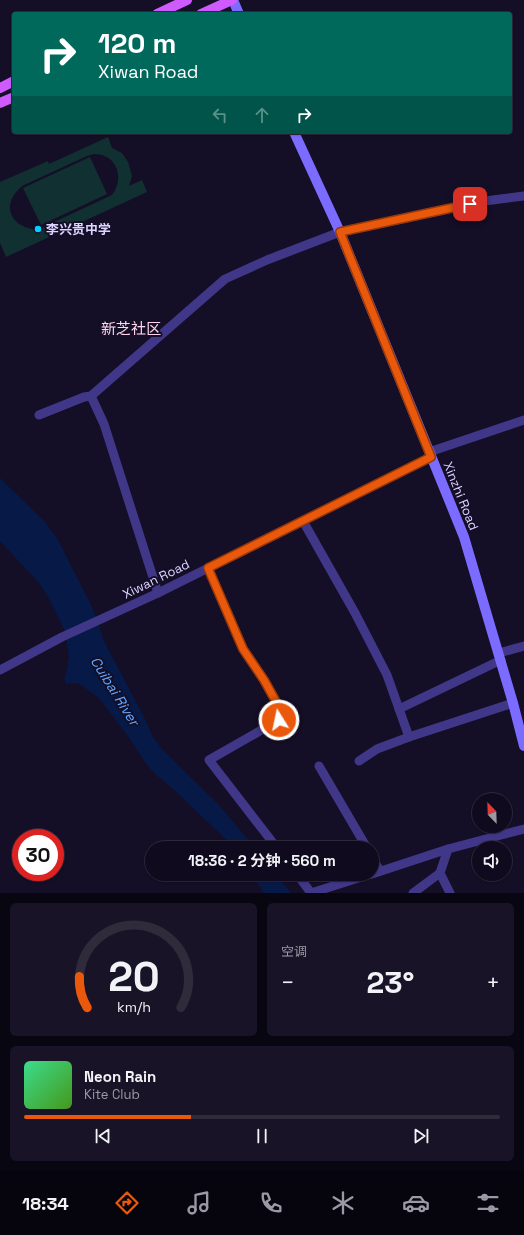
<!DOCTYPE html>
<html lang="zh">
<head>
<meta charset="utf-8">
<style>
	body { margin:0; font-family:"Space Grotesk","Noto Sans SC",sans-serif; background:#181326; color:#f1f3f6; height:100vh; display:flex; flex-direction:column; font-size:15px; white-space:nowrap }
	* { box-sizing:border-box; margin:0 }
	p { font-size:13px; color:#9b9aa4 }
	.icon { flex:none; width:22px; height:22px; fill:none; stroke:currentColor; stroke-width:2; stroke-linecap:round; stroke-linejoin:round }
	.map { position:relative; height:893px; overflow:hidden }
	.sheet { display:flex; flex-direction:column; gap:10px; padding:10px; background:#080610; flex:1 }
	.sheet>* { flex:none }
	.top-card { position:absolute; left:12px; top:12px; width:500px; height:122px; border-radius:4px; box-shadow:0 1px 3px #0004,0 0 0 1px #2f2b3b; background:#00695c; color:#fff; overflow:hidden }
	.needle { width:26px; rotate:337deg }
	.tools { position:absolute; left:472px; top:793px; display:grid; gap:8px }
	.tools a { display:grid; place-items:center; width:40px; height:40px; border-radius:50%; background:#0f0a1d; box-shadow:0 1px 3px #0004,0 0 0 1px #2f2b3b; font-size:20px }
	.speed { position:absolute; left:12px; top:829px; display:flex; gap:8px; font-size:20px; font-weight:700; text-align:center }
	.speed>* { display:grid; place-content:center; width:52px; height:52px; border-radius:50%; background:#0f0a1d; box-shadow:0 1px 3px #0004,0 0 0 1px #2f2b3b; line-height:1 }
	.speed .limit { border:6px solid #d22; background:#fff; color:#111 }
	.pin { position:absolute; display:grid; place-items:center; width:34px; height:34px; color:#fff; margin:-17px; border-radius:8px; box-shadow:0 2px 6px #0006 }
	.me { position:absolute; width:44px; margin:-22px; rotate:350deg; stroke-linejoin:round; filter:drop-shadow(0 0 3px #0008) }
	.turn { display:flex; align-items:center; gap:14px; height:84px; padding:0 20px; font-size:18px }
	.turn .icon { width:52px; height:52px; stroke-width:2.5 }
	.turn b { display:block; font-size:28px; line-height:34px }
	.lanes { display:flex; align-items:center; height:38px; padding:0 20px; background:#0003; justify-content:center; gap:20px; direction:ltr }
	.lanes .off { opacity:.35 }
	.big { font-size:30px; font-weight:700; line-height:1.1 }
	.sheet .card { flex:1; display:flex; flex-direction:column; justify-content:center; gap:6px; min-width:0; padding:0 14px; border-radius:6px; background:#181326 }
	.sheet .dial { align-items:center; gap:0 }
	.dial svg { height:104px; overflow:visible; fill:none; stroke:#2f2b3b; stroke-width:7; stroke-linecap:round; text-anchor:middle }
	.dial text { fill:#f1f3f6; stroke:none }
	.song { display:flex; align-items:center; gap:12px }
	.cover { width:48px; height:48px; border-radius:6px; background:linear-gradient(135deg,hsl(150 70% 55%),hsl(100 70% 35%)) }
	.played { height:4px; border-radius:2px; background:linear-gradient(90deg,#ea580c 35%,#2f2b3b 35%) }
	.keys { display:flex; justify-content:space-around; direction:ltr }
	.heat { display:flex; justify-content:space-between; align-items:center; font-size:22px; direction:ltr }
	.sheet .tiles { flex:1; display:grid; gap:10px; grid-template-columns:1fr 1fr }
	.card:last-child { grid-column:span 2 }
	.trip { position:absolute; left:145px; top:841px; width:234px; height:40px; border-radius:20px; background:#0f0a1d; box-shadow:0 1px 3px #0004,0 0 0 1px #2f2b3b; font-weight:700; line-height:40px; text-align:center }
	.menu { display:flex; height:64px; justify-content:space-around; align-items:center; background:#06040c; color:#9b9aa4 }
	.menu .icon { width:28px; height:28px }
	.menu .current { color:#ea580c }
	.menu b { font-size:18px; color:#f1f3f6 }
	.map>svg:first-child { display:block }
	.green { fill:#113031; fill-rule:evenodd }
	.water { fill:#071947 }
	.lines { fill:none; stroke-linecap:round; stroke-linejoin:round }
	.street { stroke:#413789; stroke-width:9 }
	.secondary { stroke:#7b6bff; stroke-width:10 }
	.primary { stroke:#cf5bff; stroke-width:10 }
	.route-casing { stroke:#983908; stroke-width:10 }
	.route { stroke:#ea580c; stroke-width:7 }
	.poi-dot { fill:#00d0ff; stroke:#140e27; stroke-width:1.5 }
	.labels { text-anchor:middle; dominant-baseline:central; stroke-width:4; stroke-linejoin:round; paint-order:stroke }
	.poi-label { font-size:13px; font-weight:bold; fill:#ddd4ff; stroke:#140e27; text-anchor:start }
	.street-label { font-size:13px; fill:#ddd4ff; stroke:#140e27 }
	.water-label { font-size:14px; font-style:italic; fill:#62a9ff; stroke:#140e27 }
	.quarter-label { font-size:15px; fill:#ffd6ed; stroke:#140e27 }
</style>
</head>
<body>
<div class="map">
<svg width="524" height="893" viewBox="0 0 524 893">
	<rect width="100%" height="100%" fill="#140e27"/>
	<g class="green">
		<path d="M108 137 112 148 122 153 128 162 132 176 129 186 142 180 147 192 6 257 0 243V182L48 161 49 164ZM94 154C117 154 125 178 112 195L37 230C10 227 0 205 22 186L87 156Z"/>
		<path d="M90 157 107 194 41 225 23 188Z"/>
	</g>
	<g class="water">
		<path d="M0 478 45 522 57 538 93 609 104 641 145 719 153 737 162 749 218 804 255 848H235L172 788 155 774 147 765 130 739 99 698 78 683 66 684 64 677 66 674 69 657 65 631 47 595 39 583 0 541Z"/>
		<path d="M252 874H276L291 893H264Z"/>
	</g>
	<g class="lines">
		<g class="street">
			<path d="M91 396 104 424 158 593"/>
			<path d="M39 415 84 397 91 396 225 279 267 260 340 232 485 201 524 196"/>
			<path d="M429 452 524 420"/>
			<path d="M303 521 355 613 387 675 409 737"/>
			<path d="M208 568 243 649 264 680 279 707V720L209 760 277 848"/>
			<path d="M499 653 524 646"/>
			<path d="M0 670 62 637 158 593 431 457"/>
			<path d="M399 709 501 660"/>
			<path d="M359 761 377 749 409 737 513 703"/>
			<path d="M319 766 367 848"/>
			<path d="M372 857 380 871"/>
			<path d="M440 873 450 893"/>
			<path d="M297 874 311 893"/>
			<path d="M372 874 448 849 524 829"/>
			<path d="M311 893 371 874"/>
			<path d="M413 893 440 873 448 849"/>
		</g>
		<g class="secondary">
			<path d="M233 0 239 14"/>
			<path d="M294 132 340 232 464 537 513 703 524 746"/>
		</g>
		<g class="primary">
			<path d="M157 14 187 0"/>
			<path d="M201 14 232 0"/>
			<path d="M0 88 14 81"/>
			<path d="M0 103 14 97"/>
		</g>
	</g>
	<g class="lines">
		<defs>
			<path id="route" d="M279 720V707L264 680 243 649 208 568 431 457 340 232 470 204"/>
		</defs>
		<use href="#route" class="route-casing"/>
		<use href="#route" class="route"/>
	</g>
	<circle class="poi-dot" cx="38" cy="229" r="4"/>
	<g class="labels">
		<g class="poi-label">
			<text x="46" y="229">李兴贵中学</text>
		</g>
		<g class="street-label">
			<text transform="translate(461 496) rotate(68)">Xinzhi Road</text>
			<text transform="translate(156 579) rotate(-26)">Xiwan Road</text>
		</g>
		<g class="water-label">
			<text transform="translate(115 691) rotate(58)">Cuibai River</text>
		</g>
		<g class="quarter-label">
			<text x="131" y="328">新芝社区</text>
		</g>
	</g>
</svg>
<div class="tools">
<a><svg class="needle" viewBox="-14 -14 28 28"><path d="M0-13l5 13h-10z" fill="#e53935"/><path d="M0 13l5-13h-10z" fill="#9b9aa4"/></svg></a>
<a><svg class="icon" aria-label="sound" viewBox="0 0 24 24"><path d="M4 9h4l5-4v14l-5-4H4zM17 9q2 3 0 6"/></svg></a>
</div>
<div class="speed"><div class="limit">30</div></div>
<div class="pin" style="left:470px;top:204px;background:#d93025"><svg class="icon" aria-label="arrive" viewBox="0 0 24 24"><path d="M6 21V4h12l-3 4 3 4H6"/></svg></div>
<svg class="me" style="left:279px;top:720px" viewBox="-20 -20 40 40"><circle r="17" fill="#ea580c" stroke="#fff" stroke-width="3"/><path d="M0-11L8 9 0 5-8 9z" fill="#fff"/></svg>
<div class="trip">18:36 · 2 分钟 · 560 m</div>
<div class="top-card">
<div class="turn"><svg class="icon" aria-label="right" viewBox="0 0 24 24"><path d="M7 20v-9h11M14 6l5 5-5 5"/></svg><div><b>120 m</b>Xiwan Road</div></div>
<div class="lanes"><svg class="icon off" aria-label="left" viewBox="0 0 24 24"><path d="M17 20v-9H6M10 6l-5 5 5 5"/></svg><svg class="icon off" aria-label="ahead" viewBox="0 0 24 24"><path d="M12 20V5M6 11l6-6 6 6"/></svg><svg class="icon" aria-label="right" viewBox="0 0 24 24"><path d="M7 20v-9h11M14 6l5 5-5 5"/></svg></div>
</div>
</div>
<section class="sheet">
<div class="tiles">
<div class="card dial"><svg viewBox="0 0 100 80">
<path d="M14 69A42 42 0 1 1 86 69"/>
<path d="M14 69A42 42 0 0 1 8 45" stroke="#ea580c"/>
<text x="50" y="56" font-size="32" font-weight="700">20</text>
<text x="50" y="72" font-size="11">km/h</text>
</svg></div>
<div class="card"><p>空调</p>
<div class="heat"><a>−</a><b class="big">23°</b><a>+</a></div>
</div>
<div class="card">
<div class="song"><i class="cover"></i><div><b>Neon Rain</b><p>Kite Club</p></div></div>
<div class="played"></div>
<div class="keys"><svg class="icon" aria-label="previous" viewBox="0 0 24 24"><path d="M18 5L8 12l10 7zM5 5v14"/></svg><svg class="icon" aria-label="pause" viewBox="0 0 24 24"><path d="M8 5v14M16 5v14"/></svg><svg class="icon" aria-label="next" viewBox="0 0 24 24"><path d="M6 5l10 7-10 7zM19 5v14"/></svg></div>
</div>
</div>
</section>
<nav class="menu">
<b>18:34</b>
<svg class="icon current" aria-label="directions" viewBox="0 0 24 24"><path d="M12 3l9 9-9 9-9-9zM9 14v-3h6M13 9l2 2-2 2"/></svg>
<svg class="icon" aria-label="music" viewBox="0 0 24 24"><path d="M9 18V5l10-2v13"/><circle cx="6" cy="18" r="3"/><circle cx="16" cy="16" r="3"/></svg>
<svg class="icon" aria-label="phone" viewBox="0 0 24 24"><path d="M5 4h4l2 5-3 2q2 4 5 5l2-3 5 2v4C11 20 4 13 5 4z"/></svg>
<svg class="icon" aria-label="climate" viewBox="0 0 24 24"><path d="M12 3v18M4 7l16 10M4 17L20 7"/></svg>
<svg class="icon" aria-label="car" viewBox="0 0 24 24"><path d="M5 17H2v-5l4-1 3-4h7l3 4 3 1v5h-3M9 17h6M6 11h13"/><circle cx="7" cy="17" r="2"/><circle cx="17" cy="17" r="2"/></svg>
<svg class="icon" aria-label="filters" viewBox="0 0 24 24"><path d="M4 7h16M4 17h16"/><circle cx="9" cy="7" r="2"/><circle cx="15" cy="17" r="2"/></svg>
</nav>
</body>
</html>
